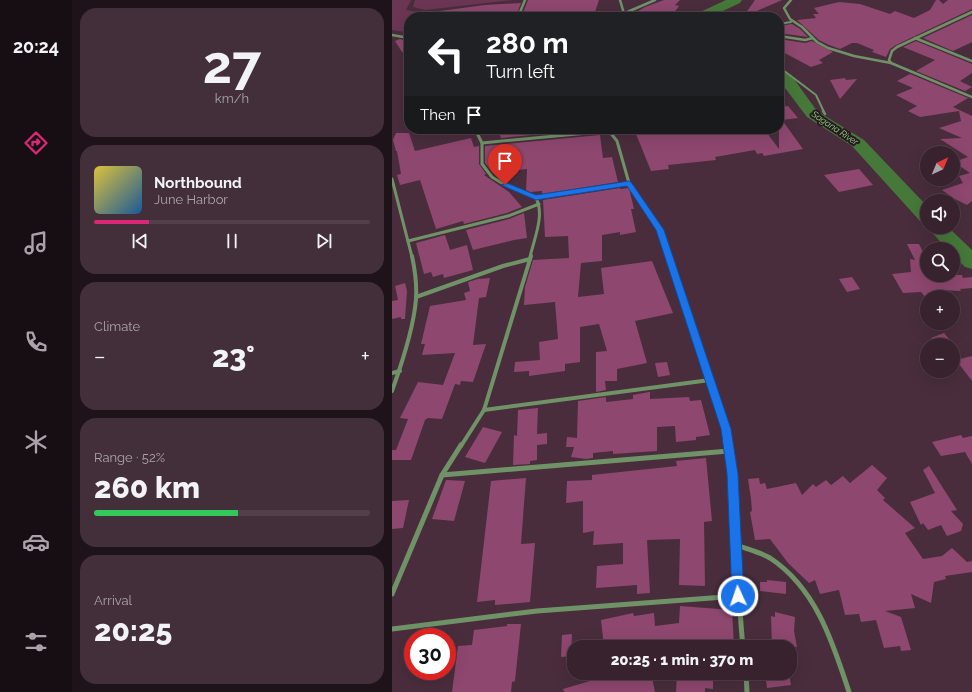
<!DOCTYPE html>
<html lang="en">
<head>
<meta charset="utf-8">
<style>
	body { margin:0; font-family:Raleway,sans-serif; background:#422f39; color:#f1f3f6; height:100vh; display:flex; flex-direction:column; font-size:15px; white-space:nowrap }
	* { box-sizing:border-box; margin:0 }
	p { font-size:13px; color:#aaa4aa }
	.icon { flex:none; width:22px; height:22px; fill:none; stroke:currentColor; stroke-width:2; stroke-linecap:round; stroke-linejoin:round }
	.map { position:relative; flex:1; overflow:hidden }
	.drawer { display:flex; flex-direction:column; gap:8px; padding:8px; background:#1e1319; width:320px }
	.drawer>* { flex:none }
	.hud { position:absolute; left:12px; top:12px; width:380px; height:122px; border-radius:16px; box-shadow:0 4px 16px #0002,0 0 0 1px #513f49; background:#202124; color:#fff; overflow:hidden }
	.needle { width:26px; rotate:44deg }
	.controls { position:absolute; left:528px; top:146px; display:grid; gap:8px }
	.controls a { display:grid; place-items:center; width:40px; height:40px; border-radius:50%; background:#37222d; box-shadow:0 4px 16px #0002,0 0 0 1px #513f49; font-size:20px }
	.speed { position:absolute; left:12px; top:628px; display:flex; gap:8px; font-size:20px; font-weight:700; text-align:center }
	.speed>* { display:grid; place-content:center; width:52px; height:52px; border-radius:50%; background:#37222d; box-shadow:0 4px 16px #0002,0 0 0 1px #513f49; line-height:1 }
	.speed .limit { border:6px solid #d22; background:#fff; color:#111 }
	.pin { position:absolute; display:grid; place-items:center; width:34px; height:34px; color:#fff; margin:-41px -17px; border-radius:50% 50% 50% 0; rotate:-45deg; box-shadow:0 0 4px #0007 }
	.pin .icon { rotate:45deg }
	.me { position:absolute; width:44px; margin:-22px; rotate:357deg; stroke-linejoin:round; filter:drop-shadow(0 0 3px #0008) }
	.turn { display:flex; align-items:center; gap:14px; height:84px; padding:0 16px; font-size:18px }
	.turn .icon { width:52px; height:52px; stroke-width:2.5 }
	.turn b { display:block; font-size:28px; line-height:34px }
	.then { display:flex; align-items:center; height:38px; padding:0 16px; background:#0003; gap:8px; font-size:15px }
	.big { font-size:30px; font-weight:800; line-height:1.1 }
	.drawer .tile { flex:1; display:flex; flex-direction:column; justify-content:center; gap:6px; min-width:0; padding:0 14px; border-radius:16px; background:#422f39 }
	.drawer .dial { align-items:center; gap:0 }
	.dial b { font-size:52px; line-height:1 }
	.song { display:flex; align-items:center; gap:12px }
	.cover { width:48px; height:48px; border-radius:6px; background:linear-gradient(135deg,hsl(50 70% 55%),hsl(210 70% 35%)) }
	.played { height:4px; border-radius:2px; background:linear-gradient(90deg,#db2777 20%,#513f49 20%) }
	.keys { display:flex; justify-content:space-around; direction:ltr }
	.heat { display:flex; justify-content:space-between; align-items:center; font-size:22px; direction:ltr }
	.charge { height:6px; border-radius:3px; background:linear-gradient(90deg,#34c759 52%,#513f49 0) }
	.trip { position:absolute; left:175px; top:640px; width:230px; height:40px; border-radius:16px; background:#37222d; box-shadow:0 4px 16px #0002,0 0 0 1px #513f49; font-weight:800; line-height:40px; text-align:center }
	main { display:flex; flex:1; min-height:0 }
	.menu { display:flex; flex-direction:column; width:72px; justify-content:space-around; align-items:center; background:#160e12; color:#aaa4aa }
	.menu .icon { width:28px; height:28px }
	.menu .on { color:#db2777 }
	.menu b { font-size:18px; color:#f1f3f6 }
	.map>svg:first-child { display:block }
	.green { fill:#6b3654 }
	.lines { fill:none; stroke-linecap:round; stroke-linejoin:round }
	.river { fill:#457839; fill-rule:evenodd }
	.building { fill:#8e476f }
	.service-far1 { stroke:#6f9367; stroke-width:2 }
	.service { stroke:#6f9367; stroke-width:2.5 }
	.minor-far3 { stroke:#6f9367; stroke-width:2.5 }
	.minor-far2 { stroke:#6f9367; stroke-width:3 }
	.minor-far1 { stroke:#6f9367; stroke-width:4 }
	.minor { stroke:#6f9367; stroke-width:5 }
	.route { fill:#1a73e8; stroke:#114b97 }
	.labels { text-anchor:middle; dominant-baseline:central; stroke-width:4; stroke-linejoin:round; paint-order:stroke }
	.far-water-label { font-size:9px; font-style:italic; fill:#90d680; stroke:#271a21 }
</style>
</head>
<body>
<main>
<nav class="menu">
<b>20:24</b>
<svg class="icon on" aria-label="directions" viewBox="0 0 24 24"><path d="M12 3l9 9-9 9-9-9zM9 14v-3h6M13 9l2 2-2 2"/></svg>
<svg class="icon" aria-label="music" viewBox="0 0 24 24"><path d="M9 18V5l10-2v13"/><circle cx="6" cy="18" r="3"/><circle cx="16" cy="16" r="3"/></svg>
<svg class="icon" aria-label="phone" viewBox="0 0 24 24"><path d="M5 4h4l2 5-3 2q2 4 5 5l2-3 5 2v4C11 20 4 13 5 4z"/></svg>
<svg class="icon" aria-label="climate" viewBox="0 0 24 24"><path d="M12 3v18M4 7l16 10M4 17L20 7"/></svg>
<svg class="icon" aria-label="car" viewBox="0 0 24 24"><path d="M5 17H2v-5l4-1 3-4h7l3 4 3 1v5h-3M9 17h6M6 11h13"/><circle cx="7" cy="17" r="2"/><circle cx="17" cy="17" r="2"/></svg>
<svg class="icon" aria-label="filters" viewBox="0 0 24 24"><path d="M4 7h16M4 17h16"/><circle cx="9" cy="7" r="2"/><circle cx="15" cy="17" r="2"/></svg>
</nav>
<section class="drawer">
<div class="tile dial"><b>27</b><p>km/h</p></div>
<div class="tile">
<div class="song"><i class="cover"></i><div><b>Northbound</b><p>June Harbor</p></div></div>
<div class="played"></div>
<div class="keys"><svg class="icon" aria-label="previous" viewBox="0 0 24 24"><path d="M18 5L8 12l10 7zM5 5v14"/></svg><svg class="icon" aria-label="pause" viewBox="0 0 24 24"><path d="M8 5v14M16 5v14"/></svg><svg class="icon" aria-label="next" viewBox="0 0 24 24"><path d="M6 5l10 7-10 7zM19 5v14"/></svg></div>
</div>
<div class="tile"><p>Climate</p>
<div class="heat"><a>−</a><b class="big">23°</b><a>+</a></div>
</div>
<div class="tile"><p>Range · 52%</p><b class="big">260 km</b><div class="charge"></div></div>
<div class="tile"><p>Arrival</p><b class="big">20:25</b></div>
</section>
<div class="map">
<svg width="580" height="692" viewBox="0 0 580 692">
	<rect width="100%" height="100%" fill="#492d3c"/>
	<g class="green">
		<path d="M0 0H19L14 10 39 14 35 17H17V30L13 32 0 30Z"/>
		<path d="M23 0H120L33 10 21 7Z"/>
	</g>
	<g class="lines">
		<g class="river">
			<path d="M334 0H350L348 3 318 17H302L304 14Z"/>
			<path d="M387 69 399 75 425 111 472 140 535 206V223L528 221 460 146 415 117 387 80Z"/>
			<path d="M535 227H556L580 250V269L573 267 561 255V249H555Z"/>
		</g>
	</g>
	<g class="building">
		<path d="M136 0H207L203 12H146V17H134V15H130Z"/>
		<path d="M272 0H288L283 5 287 6 280 15H277L274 17H236L253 7Z"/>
		<path d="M363 0H390L351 17Z"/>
		<path d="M544 0H547L551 4 556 0H580V9L504 45 498 49 494 57 480 52 482 50 465 43H460L448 49 437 45 427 40 405 20 424 18 421 14H427L422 8 447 2 468 4 498 14 503 11 522 18 538 10Z"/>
		<path d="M129 3 124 16 48 17V11L93 5Z"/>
		<path d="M580 15V42L561 51 531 38Z"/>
		<path d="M400 24 408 29 416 37 387 33V26Z"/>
		<path d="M8 39 17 42V50L10 52 3 41Z"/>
		<path d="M387 39 413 43 420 41 441 52 427 60 431 63 419 67 387 50Z"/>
		<path d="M524 41 580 64V73L568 81 580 87 573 91 524 71 543 60 511 47Z"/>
		<path d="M518 74 576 98 561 107 580 116V201L575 205 561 198 550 190 571 183 567 176 578 173 562 162 576 157 548 139 570 138 547 128 569 121 567 111 528 117 516 111 525 106 504 95 521 88 505 81Z"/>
		<path d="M453 78 454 80 465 79 448 99 438 80Z"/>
		<path d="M396 106 406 118 390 120 411 149 372 156 370 153 365 154 363 150 323 157 324 160 276 165 277 169 259 171 242 129H372L387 149V107Z"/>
		<path d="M106 129H194V130L109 138Z"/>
		<path d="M4 133H17L23 151 79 138 82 147 87 146V164L94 174 92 175 117 192 130 207 115 213 72 224 71 221 44 229 28 180 8 185 5 175 9 174 5 151H4L1 140Z"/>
		<path d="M208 135 211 158 220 157 226 182 150 194V191L138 192 134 190 135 169 101 173 93 163V146Z"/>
		<path d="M467 169 481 185 447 192 432 175Z"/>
		<path d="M228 188V189L237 188 242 209H239L244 232 228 235V232L210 235V261L189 263 186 297 212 294 209 268 260 261 281 313 243 321 255 363 225 369V381H213L214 390 204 392V352L215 351 207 324 188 327V362L173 364V371L137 376V371L122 372 123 362 148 360 147 342 166 339 163 302 132 305 133 287 141 260 177 258 176 236 153 237 151 200Z"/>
		<path d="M132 213 135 238 122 240 81 250 74 230 117 219Z"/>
		<path d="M53 235 58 250 75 245 81 270 52 278 51 274 41 277 39 272 32 274 24 243Z"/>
		<path d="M515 244H527L535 260V275H570L571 278 580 277V288L568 289 569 291 547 290 552 297H533L529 292 511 293 500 274 519 272 518 259 523 260Z"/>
		<path d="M460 277 468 289 455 292 447 279Z"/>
		<path d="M98 278 94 297 87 298 81 345 94 344 81 382 69 381 68 385 63 384 50 419 36 418 33 420 19 460H0V450H4L16 419 8 418 26 382 51 385 63 353 30 355 33 344H29L38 306 74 300 72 293 78 291 76 282 86 279Z"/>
		<path d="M13 283 15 291 13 319H9V317L0 319V301L6 300 3 286Z"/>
		<path d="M552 333 562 345H546L539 338Z"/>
		<path d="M580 356V381L564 360Z"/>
		<path d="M275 362 278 375 266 377 263 363Z"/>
		<path d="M257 392H258V399L297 397 298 401 309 400 318 435 304 437V440L284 442 283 426 265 427V451L221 454V451L201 453V458L194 459 179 457 182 447H174L175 437 185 438 186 401 214 397V402L241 399V395Z"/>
		<path d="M146 408 145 434 155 433V444L145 445V460L138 461V464L121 465 122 435 125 436 126 410Z"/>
		<path d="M91 427 110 432 93 463 73 457Z"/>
		<path d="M569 435 571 438 580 436V464L573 452 549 456 540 442Z"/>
		<path d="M314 458 320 521 312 522 313 586 287 585 288 539 255 540 258 593 245 594V585L204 588 205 566 231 564V543L201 545 202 531 191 533V501L174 503 175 481 200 480V475L285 466 284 461Z"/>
		<path d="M480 465 495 478 485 490 493 498 491 500 523 528 513 533 531 559 550 556 560 548 575 562 580 561V572L553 576 554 579 542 582 539 603 519 594 523 608 493 611 509 617 519 650 509 651 508 646 492 648 484 620 469 622 467 614 453 615 447 590 428 594 423 580 417 583 396 563 378 539 363 540 358 512 360 511 359 499 356 479 367 478 368 484 373 483 375 489 404 483 410 495 421 484 424 487 434 480 439 485 451 476 458 483Z"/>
		<path d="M537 466 565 510 559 511 571 524 569 531 555 536 549 525 536 530 531 523 529 525 518 502 543 493 531 470Z"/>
		<path d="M134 478 129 544 143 543 138 602 103 605V600L85 602 99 481Z"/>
		<path d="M54 480 73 481 62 521 40 519Z"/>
		<path d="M17 500 11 528 0 529V501Z"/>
		<path d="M375 580 394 582V594L368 591V582H375Z"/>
		<path d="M288 606 340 610 342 647H212L209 620 241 613 242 616 262 613 263 626 287 623Z"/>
		<path d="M383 612 403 617 402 631 405 647H380L379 616 383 617Z"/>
		<path d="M115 624H129L123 681 120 682 119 692H60L66 646 80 645 82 630 115 626Z"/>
		<path d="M180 634 179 656 169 657 170 635Z"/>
		<path d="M197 673H259L263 692H172L171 689 198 681Z"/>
		<path d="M285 673H321V689L313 688V692H284Z"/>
		<path d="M373 673H397L399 685 375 688Z"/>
	</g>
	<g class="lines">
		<g class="service-far1">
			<path d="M387 24 399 22"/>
			<path d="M387 67 424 95 432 112"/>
		</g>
		<path class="service" d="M431 111 433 114"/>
		<g class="minor-far3">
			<path d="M228 0 233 17"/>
			<path d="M399 0 392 8 398 19 410 27 425 42 436 48 462 56 499 63"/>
			<path d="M580 12 505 47 500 51 497 60 499 63 580 97"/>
			<path d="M233 13 263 0"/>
			<path d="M126 17 133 0"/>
			<path d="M0 35 17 38"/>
			<path d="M387 36 413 40 421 38"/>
			<path d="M523 38 580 61"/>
		</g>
		<g class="minor-far2">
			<path d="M83 129 90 143V164L100 177 113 185 144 198C153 215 142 239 138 257"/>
			<path d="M218 129 217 131 225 141 237 183 268 230 277 257"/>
			<path d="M90 143 217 131"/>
			<path d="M0 179 20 257"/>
			<path d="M144 198 237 183"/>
			<path d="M16 241 116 216 147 204"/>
		</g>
		<g class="minor-far1">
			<path d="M277 256 334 429 337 446"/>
			<path d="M24 297 111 266 138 259"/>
			<path d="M0 373 8 371"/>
			<path d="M0 391C9 366 22 325 24 299 25 284 23 270 20 256"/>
			<path d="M92 410 318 380"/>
			<path d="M69 446 92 410 139 256"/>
		</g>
		<g class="minor">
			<path d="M336 445C347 512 344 580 351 647"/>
			<path d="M50 475 337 451"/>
			<path d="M344 545C355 549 368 552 378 558 424 588 441 643 457 692"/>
			<path d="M0 594 50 475 69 445"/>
			<path d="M0 629 145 611 346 596"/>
			<path d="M354 673 355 692"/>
		</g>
	</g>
	<path class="route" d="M237 181 239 182 272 230 339 429 346 474 352 596 351 601 346 602 342 601 340 596 335 474 329 429 264 230 235 186 144 200 109 185 115 183 144 195Z"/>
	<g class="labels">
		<g class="far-water-label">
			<text transform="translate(443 128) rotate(34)">Sagana River</text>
		</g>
	</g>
</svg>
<div class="controls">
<a><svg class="needle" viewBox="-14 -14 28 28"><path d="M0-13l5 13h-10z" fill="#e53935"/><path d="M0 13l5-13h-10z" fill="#aaa4aa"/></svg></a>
<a><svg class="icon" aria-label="sound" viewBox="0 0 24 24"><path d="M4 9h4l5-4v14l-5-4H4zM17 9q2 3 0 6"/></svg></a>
<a><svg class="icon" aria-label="search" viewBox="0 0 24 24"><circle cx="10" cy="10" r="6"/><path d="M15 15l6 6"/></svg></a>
<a>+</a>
<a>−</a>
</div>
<div class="speed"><div class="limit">30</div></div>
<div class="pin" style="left:113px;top:185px;background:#d93025"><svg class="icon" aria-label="arrive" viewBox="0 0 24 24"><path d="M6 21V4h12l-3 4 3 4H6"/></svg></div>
<svg class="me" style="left:346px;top:596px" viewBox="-20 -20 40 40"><circle r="17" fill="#1a73e8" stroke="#fff" stroke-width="3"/><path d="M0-11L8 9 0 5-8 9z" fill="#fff"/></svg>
<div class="trip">20:25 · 1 min · 370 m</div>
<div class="hud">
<div class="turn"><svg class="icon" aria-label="left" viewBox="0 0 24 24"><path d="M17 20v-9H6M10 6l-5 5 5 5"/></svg><div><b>280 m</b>Turn left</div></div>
<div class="then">Then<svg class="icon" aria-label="arrive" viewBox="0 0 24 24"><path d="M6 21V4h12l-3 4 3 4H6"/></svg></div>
</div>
</div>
</main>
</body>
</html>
